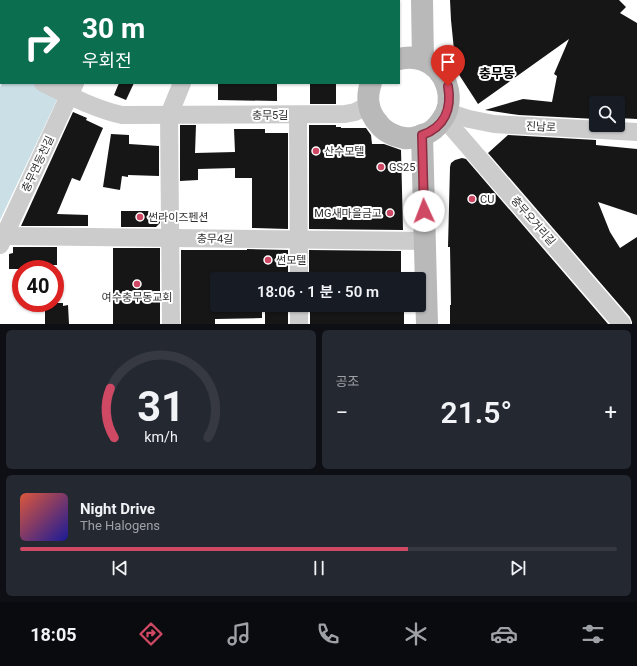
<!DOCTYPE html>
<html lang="ko">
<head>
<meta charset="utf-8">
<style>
	body { margin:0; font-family:Roboto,"Noto Sans KR",sans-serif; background:#242831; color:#f1f3f6; height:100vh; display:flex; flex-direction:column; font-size:15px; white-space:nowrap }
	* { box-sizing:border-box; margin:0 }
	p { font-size:13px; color:#9ea1a6 }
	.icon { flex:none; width:22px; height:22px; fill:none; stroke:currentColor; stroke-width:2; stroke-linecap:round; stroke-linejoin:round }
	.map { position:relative; height:324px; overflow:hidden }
	.side { display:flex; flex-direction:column; gap:6px; padding:6px; background:#0d0f14; flex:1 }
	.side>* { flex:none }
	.hud { position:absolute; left:0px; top:0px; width:400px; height:84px; box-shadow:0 1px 3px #0004; background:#0b6e4f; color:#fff; overflow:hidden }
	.tools { position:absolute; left:589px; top:96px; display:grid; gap:8px }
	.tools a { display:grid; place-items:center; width:36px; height:36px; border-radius:4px; background:#171b24; box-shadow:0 1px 3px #0004; font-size:20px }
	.speed { position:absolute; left:12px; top:260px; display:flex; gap:8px; font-size:20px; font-weight:700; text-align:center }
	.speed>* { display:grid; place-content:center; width:52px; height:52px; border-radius:50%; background:#171b24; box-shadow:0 1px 3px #0004; line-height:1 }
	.speed .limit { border:6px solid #d22; background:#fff; color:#111 }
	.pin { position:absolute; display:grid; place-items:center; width:34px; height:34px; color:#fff; margin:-41px -17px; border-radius:50% 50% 50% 0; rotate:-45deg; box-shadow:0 0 4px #0007 }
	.pin .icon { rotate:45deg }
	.me { position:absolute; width:44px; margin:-22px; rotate:358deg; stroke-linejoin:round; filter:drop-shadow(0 0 3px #0008) }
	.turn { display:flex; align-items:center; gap:14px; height:84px; padding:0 16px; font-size:18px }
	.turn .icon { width:52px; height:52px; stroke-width:2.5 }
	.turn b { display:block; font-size:28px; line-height:34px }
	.big { font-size:30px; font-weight:600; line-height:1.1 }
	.side .card { flex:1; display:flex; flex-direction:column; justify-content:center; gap:6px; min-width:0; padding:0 14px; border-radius:6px; background:#242831 }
	.side .dial { align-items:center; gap:0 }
	.dial svg { height:104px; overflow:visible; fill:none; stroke:#363941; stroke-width:7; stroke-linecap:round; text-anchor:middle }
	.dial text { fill:#f1f3f6; stroke:none }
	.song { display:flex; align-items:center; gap:12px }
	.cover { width:48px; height:48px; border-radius:6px; background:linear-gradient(135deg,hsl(10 70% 55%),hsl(240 70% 35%)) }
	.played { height:4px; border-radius:2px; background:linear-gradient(90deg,#cf4864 65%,#363941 65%) }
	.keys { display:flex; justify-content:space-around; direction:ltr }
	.heat { display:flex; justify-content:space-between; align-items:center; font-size:22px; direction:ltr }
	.side .tiles { flex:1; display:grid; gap:6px; grid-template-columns:1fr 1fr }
	.card:last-child { grid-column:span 2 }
	.trip { position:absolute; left:210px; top:272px; width:216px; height:40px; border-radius:4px; background:#171b24; box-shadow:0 1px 3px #0004; font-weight:600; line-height:40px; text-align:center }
	.menu { display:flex; height:64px; justify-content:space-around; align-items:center; background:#090b0e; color:#9ea1a6 }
	.menu .icon { width:28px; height:28px }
	.menu .selected { color:#cf4864 }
	.menu b { font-size:18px; color:#f1f3f6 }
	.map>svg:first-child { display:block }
	.water { fill:#cbdfe6 }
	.building { fill:#161616 }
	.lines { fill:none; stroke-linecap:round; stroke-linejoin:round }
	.street { stroke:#ccc; stroke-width:18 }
	.secondary { stroke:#b9b9b9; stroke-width:22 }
	.route-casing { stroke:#872f41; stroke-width:10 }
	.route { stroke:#cf4864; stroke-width:7 }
	.poi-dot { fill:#cf4864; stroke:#fff; stroke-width:1.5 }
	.labels { text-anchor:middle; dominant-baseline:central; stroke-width:4; stroke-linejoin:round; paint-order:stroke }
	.street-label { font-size:11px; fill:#2f2f2f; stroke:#fff }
	.poi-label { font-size:11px; fill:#2f2f2f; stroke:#fff; text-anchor:start }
	.quarter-label { font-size:13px; font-weight:bold; fill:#000; stroke:#fff }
</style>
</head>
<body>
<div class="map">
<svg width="637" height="324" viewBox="0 0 637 324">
	<rect width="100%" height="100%" fill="#fff"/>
	<path class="water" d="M2 83H65L0 220V87Z"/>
	<g class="building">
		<path d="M450 0H619L626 7 620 13 637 23V119L618 118V103H596V119L519 115 485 110 523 99 552 102 557 76 554 74 569 39 478 104 456 70 451 20Z"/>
		<path d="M119 83H134L126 100 114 95Z"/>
		<path d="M218 83H277V101L218 100Z"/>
		<rect x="310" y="83" width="26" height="21"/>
		<path d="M73 112 87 118 86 120 103 128 80 181 72 178 57 214 88 215V226H21Z"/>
		<path d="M180 125H196L195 153 235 152 234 129H265V133H288V229L252 228V178H235V168L198 169V180L180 181Z"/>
		<path d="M309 125H336V127H341V128H366L371 135 372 144H384L401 150 403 230 309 229Z"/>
		<path d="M111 134 129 135V144L159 146V176L128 175V177L122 176 120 190 103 187Z"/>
		<path d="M508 135 596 140V145L637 149V215L598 202 610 232 620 248 637 237V324H632V322L630 317 488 153Z"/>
		<path d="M462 158 466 159 608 324H450V305H451L450 247H448L450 167 451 163 455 160Z"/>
		<path d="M121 211H159L160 223 156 227H121Z"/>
		<path d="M13 247H57V265H24V269H9V254L13 253Z"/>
		<rect x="113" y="248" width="47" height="76"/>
		<path d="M247 249 288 250V274H262V279H217V305H262V318L215 319V324H181V250H247Z"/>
		<path d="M309 250 401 251V272H402V279H309Z"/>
		<path d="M45 303H63V306L68 305 69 324H45Z"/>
		<rect x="265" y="305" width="23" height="19"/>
		<rect x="310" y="305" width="94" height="19"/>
	</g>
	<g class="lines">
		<g class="street">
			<path d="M33 1V0"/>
			<path d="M113 1V0"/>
			<path d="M233 1V0"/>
			<path d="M0 68 1 66"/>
			<path d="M43 83C68 95 95 109 122 115L345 114 355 112 369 105"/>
			<path d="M447 112 469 119 494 124 637 132"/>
			<path d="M298 115 299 279"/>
			<path d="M444 118 622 324"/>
			<path d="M5 236 425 241"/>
			<path d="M0 245 75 83"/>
			<path d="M299 305V324"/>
			<path d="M171 324 169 115 182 83"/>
		</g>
		<g class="secondary">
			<path d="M296 0 297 1"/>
			<path d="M422 0 423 60"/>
			<path d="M371 83C366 97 368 112 378 123 384 132 394 136 404 138 411 139 418 137 425 134 432 132 437 127 441 121 457 101 447 69 423 60 415 57 407 57 399 59"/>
			<path d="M422 135 427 324"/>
		</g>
	</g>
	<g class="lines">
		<defs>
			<path id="route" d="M424 211 422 135C445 127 452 108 448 86"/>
		</defs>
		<use href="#route" class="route-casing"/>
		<use href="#route" class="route"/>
	</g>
	<g class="poi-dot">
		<circle cx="316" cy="151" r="4"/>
		<circle cx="381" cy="167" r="4"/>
		<circle cx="472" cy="199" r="4"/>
		<circle cx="390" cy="213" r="4"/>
		<circle cx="140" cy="217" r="4"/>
		<circle cx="268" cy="260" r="4"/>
		<circle cx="137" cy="284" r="4"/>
	</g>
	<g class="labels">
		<g class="street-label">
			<text x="270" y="115">충무5길</text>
			<text transform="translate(541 127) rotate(3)">진남로</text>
			<text transform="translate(38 164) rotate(-65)">충무연등천길</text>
			<text transform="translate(533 221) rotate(49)">충무오거리길</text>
			<text transform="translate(215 239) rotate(1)">충무4길</text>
		</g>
		<g class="poi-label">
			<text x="324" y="151">산수모텔</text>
			<text x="389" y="167">GS25</text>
			<text x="480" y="199">CU</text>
			<text x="382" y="213" text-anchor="end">MG새마을금고</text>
			<text x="148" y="217">썬라이즈펜션</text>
			<text x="276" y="260">썬모텔</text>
			<text x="137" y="297" text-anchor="middle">여수충무동교회</text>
		</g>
		<g class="quarter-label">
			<text x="497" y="73">충무동</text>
		</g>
	</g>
</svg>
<div class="tools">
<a><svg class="icon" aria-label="search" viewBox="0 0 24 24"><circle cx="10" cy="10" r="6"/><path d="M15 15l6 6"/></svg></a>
</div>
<div class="speed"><div class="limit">40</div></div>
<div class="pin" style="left:448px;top:86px;background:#d93025"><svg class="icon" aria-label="arrive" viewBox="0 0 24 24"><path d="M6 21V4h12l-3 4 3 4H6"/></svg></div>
<svg class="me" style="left:424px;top:211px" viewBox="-20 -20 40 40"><circle r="19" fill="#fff"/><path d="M0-13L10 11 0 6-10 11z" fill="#cf4864"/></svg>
<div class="trip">18:06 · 1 분 · 50 m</div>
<div class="hud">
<div class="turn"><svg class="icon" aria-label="right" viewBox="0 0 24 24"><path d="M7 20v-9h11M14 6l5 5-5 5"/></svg><div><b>30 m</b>우회전</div></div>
</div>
</div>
<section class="side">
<div class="tiles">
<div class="card dial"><svg viewBox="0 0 100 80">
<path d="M14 69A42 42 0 1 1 86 69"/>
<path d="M14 69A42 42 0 0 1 11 31" stroke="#cf4864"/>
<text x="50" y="56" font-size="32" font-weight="700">31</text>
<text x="50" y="72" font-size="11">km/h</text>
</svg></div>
<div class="card"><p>공조</p>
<div class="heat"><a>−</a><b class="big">21.5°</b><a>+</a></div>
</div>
<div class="card">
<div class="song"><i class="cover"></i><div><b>Night Drive</b><p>The Halogens</p></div></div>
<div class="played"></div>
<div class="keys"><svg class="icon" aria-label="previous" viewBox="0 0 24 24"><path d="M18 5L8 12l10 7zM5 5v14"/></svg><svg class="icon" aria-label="pause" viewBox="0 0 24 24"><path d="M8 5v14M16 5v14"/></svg><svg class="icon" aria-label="next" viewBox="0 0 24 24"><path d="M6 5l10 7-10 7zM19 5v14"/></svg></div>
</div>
</div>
</section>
<nav class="menu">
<b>18:05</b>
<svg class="icon selected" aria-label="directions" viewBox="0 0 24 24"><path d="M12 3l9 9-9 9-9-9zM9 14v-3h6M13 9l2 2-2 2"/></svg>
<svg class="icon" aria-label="music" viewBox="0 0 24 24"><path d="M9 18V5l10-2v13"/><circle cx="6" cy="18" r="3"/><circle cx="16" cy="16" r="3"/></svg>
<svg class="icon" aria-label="phone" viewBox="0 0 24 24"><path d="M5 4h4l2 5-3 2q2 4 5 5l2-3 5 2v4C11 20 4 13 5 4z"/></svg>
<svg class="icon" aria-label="climate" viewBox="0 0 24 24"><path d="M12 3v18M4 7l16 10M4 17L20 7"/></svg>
<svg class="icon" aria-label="car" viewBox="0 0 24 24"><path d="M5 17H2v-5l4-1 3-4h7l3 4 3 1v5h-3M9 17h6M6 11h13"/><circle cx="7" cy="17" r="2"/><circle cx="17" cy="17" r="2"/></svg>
<svg class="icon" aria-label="filters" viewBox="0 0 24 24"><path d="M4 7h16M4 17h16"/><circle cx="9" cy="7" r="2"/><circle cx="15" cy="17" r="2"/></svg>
</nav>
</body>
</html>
